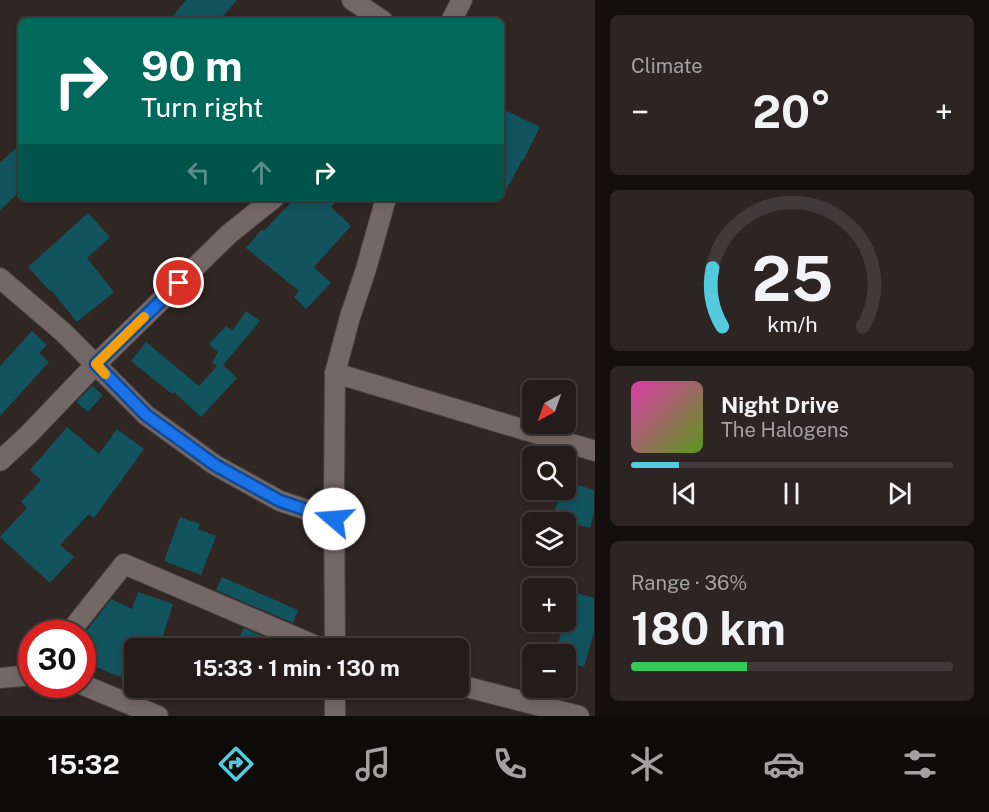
<!DOCTYPE html>
<html lang="en">
<head>
<meta charset="utf-8">
<style>
	body { margin:0; font-family:"Public Sans",sans-serif; background:#2c2524; color:#f1f3f6; height:100vh; display:flex; flex-direction:column; font-size:22px; white-space:nowrap }
	* { box-sizing:border-box; margin:0 }
	p { font-size:20px; color:#a3a1a3 }
	.icon { flex:none; width:33px; height:33px; fill:none; stroke:currentColor; stroke-width:2; stroke-linecap:round; stroke-linejoin:round }
	.map { position:relative; flex:1; overflow:hidden }
	.side { display:flex; flex-direction:column; gap:15px; padding:15px; background:#140f0f; width:394px }
	.side>* { flex:none }
	.guide { position:absolute; left:18px; top:18px; width:486px; height:183px; border-radius:9px; box-shadow:0 3px 9px #0003,0 0 0 2px #413a3a; background:#00695c; color:#fff; overflow:hidden }
	.needle { width:39px; rotate:221deg }
	.controls { position:absolute; left:522px; top:380px; display:grid; gap:12px }
	.controls a { display:grid; place-items:center; width:54px; height:54px; border-radius:9px; background:#241c1b; box-shadow:0 3px 9px #0003,0 0 0 2px #413a3a; font-size:30px }
	.speed { position:absolute; left:18px; top:620px; display:flex; gap:12px; font-size:30px; font-weight:700; text-align:center }
	.speed>* { display:grid; place-content:center; width:78px; height:78px; border-radius:50%; background:#241c1b; box-shadow:0 3px 9px #0003,0 0 0 2px #413a3a; line-height:1 }
	.speed .limit { border:9px solid #d22; background:#fff; color:#111 }
	.pin { position:absolute; display:grid; place-items:center; width:51px; height:51px; color:#fff; margin:-26px; border:3px solid #fff; border-radius:50%; box-shadow:0 2px 6px #0007 }
	.me { position:absolute; width:66px; margin:-33px; rotate:288deg; stroke-linejoin:round; filter:drop-shadow(0 0 4px #0008) }
	.turn { display:flex; align-items:center; gap:21px; height:126px; padding:0 24px; font-size:27px }
	.turn .icon { width:78px; height:78px; stroke-width:2.5 }
	.turn b { display:block; font-size:42px; line-height:51px }
	.lanes { display:flex; align-items:center; height:57px; padding:0 24px; background:#0003; justify-content:center; gap:30px; direction:ltr }
	.lanes .off { opacity:.35 }
	.big { font-size:45px; font-weight:700; line-height:1.1 }
	.side .card { flex:1; display:flex; flex-direction:column; justify-content:center; gap:9px; min-width:0; padding:0 21px; border-radius:9px; background:#2c2524 }
	.side .dial { align-items:center; gap:0 }
	.dial svg { height:156px; overflow:visible; fill:none; stroke:#413a3a; stroke-width:7; stroke-linecap:round; text-anchor:middle }
	.dial text { fill:#f1f3f6; stroke:none }
	.song { display:flex; align-items:center; gap:18px }
	.cover { width:72px; height:72px; border-radius:9px; background:linear-gradient(135deg,hsl(320 70% 55%),hsl(90 70% 35%)) }
	.played { height:6px; border-radius:3px; background:linear-gradient(90deg,#54cadd 15%,#413a3a 15%) }
	.keys { display:flex; justify-content:space-around; direction:ltr }
	.heat { display:flex; justify-content:space-between; align-items:center; font-size:33px; direction:ltr }
	.charge { height:9px; border-radius:4px; background:linear-gradient(90deg,#34c759 36%,#413a3a 0) }
	.trip { position:absolute; left:124px; top:638px; width:345px; height:60px; border-radius:9px; background:#241c1b; box-shadow:0 3px 9px #0003,0 0 0 2px #413a3a; font-weight:700; line-height:60px; text-align:center }
	.tab-bar { display:flex; height:96px; justify-content:space-around; align-items:center; background:#0e0b0b; color:#a3a1a3 }
	.tab-bar .icon { width:42px; height:42px }
	.tab-bar .active { color:#54cadd }
	.tab-bar b { font-size:27px; color:#f1f3f6 }
	main { display:flex; flex:1; min-height:0 }
	.map>svg:first-child { display:block }
	.building { fill:#11545e }
	.lines { fill:none; stroke-linecap:round; stroke-linejoin:round }
	.street-casing { stroke:#4a413f; stroke-width:22 }
	.street { stroke:#746866; stroke-width:20 }
	.route-casing { stroke:#114b97; stroke-width:15 }
	.route { stroke:#1a73e8; stroke-width:10 }
	.slow { stroke:#f59e0b; stroke-width:10 }
</style>
</head>
<body>
<main>
<div class="map">
<svg width="595" height="716" viewBox="0 0 595 716">
	<rect width="100%" height="100%" fill="#302624"/>
	<g class="building">
		<path d="M186 0H237L219 21H169Z"/>
		<path d="M501 108 540 127 523 161 522 160 501 200Z"/>
		<path d="M21 143V190L0 210V163Z"/>
		<path d="M295 198H339L331 207 351 226 314 267 331 283 306 309 294 297 299 291 246 248 262 229 264 231Z"/>
		<path d="M88 213 110 237 87 258 114 292 77 322 51 290 50 291 28 267Z"/>
		<path d="M246 311 260 321 223 365 237 378 201 417 174 392 172 394 131 361 146 342 199 386 217 366 212 362 218 352 209 344 226 326 232 331Z"/>
		<path d="M32 331 47 345 39 353 49 362 0 416V366Z"/>
		<path d="M92 386 103 395 88 412 76 402Z"/>
		<path d="M67 427 99 454 117 429 144 449 94 518 89 514 60 545 74 557 50 583 0 537 27 508 21 502 41 480 30 470Z"/>
		<path d="M566 481 594 490V513L590 528 553 518 561 489H566Z"/>
		<path d="M180 517 200 524 198 529 216 536 201 575 164 561Z"/>
		<path d="M222 577 298 610 293 623 216 590Z"/>
		<path d="M138 592 173 604 159 648H135V681L113 674 82 661V637L85 633 111 599 132 609Z"/>
		<path d="M573 592 594 598V632L584 667 566 662V654H555Z"/>
		<path d="M244 628 283 645 282 648H233Z"/>
	</g>
	<g class="lines">
		<defs>
			<g id="street">
				<path d="M352 0 383 21"/>
				<path d="M451 21 462 0"/>
				<path d="M0 278 63 332 146 415 215 465 280 501 334 519"/>
				<path d="M335 373 595 451"/>
				<path d="M0 461 28 435 96 364 229 234 274 198"/>
				<path d="M69 633 124 564 321 648"/>
				<path d="M335 648 334 494 335 373 350 317 366 269 386 198"/>
				<path d="M0 678 32 675"/>
				<path d="M81 684 158 716"/>
				<path d="M459 685 579 716"/>
				<path d="M335 687V716"/>
			</g>
		</defs>
		<use href="#street" class="street-casing"/>
		<use href="#street" class="street"/>
	</g>
	<g class="lines">
		<defs>
			<path id="route" d="M179 283 96 364 146 415 215 465 280 501 334 519"/>
		</defs>
		<use href="#route" class="route-casing"/>
		<use href="#route" class="route"/>
		<path class="slow" d="M105 374 96 364 144 317"/>
	</g>
</svg>
<div class="controls">
<a><svg class="needle" viewBox="-14 -14 28 28"><path d="M0-13l5 13h-10z" fill="#e53935"/><path d="M0 13l5-13h-10z" fill="#a3a1a3"/></svg></a>
<a><svg class="icon" aria-label="search" viewBox="0 0 24 24"><circle cx="10" cy="10" r="6"/><path d="M15 15l6 6"/></svg></a>
<a><svg class="icon" aria-label="layers" viewBox="0 0 24 24"><path d="M12 4l9 5-9 5-9-5zM3 14l9 5 9-5"/></svg></a>
<a>+</a>
<a>−</a>
</div>
<div class="speed"><div class="limit">30</div></div>
<div class="pin" style="left:179px;top:283px;background:#d93025"><svg class="icon" aria-label="arrive" viewBox="0 0 24 24"><path d="M6 21V4h12l-3 4 3 4H6"/></svg></div>
<svg class="me" style="left:334px;top:519px" viewBox="-20 -20 40 40"><circle r="19" fill="#fff"/><path d="M0-13L10 11 0 6-10 11z" fill="#1a73e8"/></svg>
<div class="trip">15:33 · 1 min · 130 m</div>
<div class="guide">
<div class="turn"><svg class="icon" aria-label="right" viewBox="0 0 24 24"><path d="M7 20v-9h11M14 6l5 5-5 5"/></svg><div><b>90 m</b>Turn right</div></div>
<div class="lanes"><svg class="icon off" aria-label="left" viewBox="0 0 24 24"><path d="M17 20v-9H6M10 6l-5 5 5 5"/></svg><svg class="icon off" aria-label="ahead" viewBox="0 0 24 24"><path d="M12 20V5M6 11l6-6 6 6"/></svg><svg class="icon" aria-label="right" viewBox="0 0 24 24"><path d="M7 20v-9h11M14 6l5 5-5 5"/></svg></div>
</div>
</div>
<section class="side">
<div class="card"><p>Climate</p>
<div class="heat"><a>−</a><b class="big">20°</b><a>+</a></div>
</div>
<div class="card dial"><svg viewBox="0 0 100 80">
<path d="M14 69A42 42 0 1 1 86 69"/>
<path d="M14 69A42 42 0 0 1 9 39" stroke="#54cadd"/>
<text x="50" y="56" font-size="32" font-weight="700">25</text>
<text x="50" y="72" font-size="11">km/h</text>
</svg></div>
<div class="card">
<div class="song"><i class="cover"></i><div><b>Night Drive</b><p>The Halogens</p></div></div>
<div class="played"></div>
<div class="keys"><svg class="icon" aria-label="previous" viewBox="0 0 24 24"><path d="M18 5L8 12l10 7zM5 5v14"/></svg><svg class="icon" aria-label="pause" viewBox="0 0 24 24"><path d="M8 5v14M16 5v14"/></svg><svg class="icon" aria-label="next" viewBox="0 0 24 24"><path d="M6 5l10 7-10 7zM19 5v14"/></svg></div>
</div>
<div class="card"><p>Range · 36%</p><b class="big">180 km</b><div class="charge"></div></div>
</section>
</main>
<nav class="tab-bar">
<b>15:32</b>
<svg class="icon active" aria-label="directions" viewBox="0 0 24 24"><path d="M12 3l9 9-9 9-9-9zM9 14v-3h6M13 9l2 2-2 2"/></svg>
<svg class="icon" aria-label="music" viewBox="0 0 24 24"><path d="M9 18V5l10-2v13"/><circle cx="6" cy="18" r="3"/><circle cx="16" cy="16" r="3"/></svg>
<svg class="icon" aria-label="phone" viewBox="0 0 24 24"><path d="M5 4h4l2 5-3 2q2 4 5 5l2-3 5 2v4C11 20 4 13 5 4z"/></svg>
<svg class="icon" aria-label="climate" viewBox="0 0 24 24"><path d="M12 3v18M4 7l16 10M4 17L20 7"/></svg>
<svg class="icon" aria-label="car" viewBox="0 0 24 24"><path d="M5 17H2v-5l4-1 3-4h7l3 4 3 1v5h-3M9 17h6M6 11h13"/><circle cx="7" cy="17" r="2"/><circle cx="17" cy="17" r="2"/></svg>
<svg class="icon" aria-label="filters" viewBox="0 0 24 24"><path d="M4 7h16M4 17h16"/><circle cx="9" cy="7" r="2"/><circle cx="15" cy="17" r="2"/></svg>
</nav>
</body>
</html>
